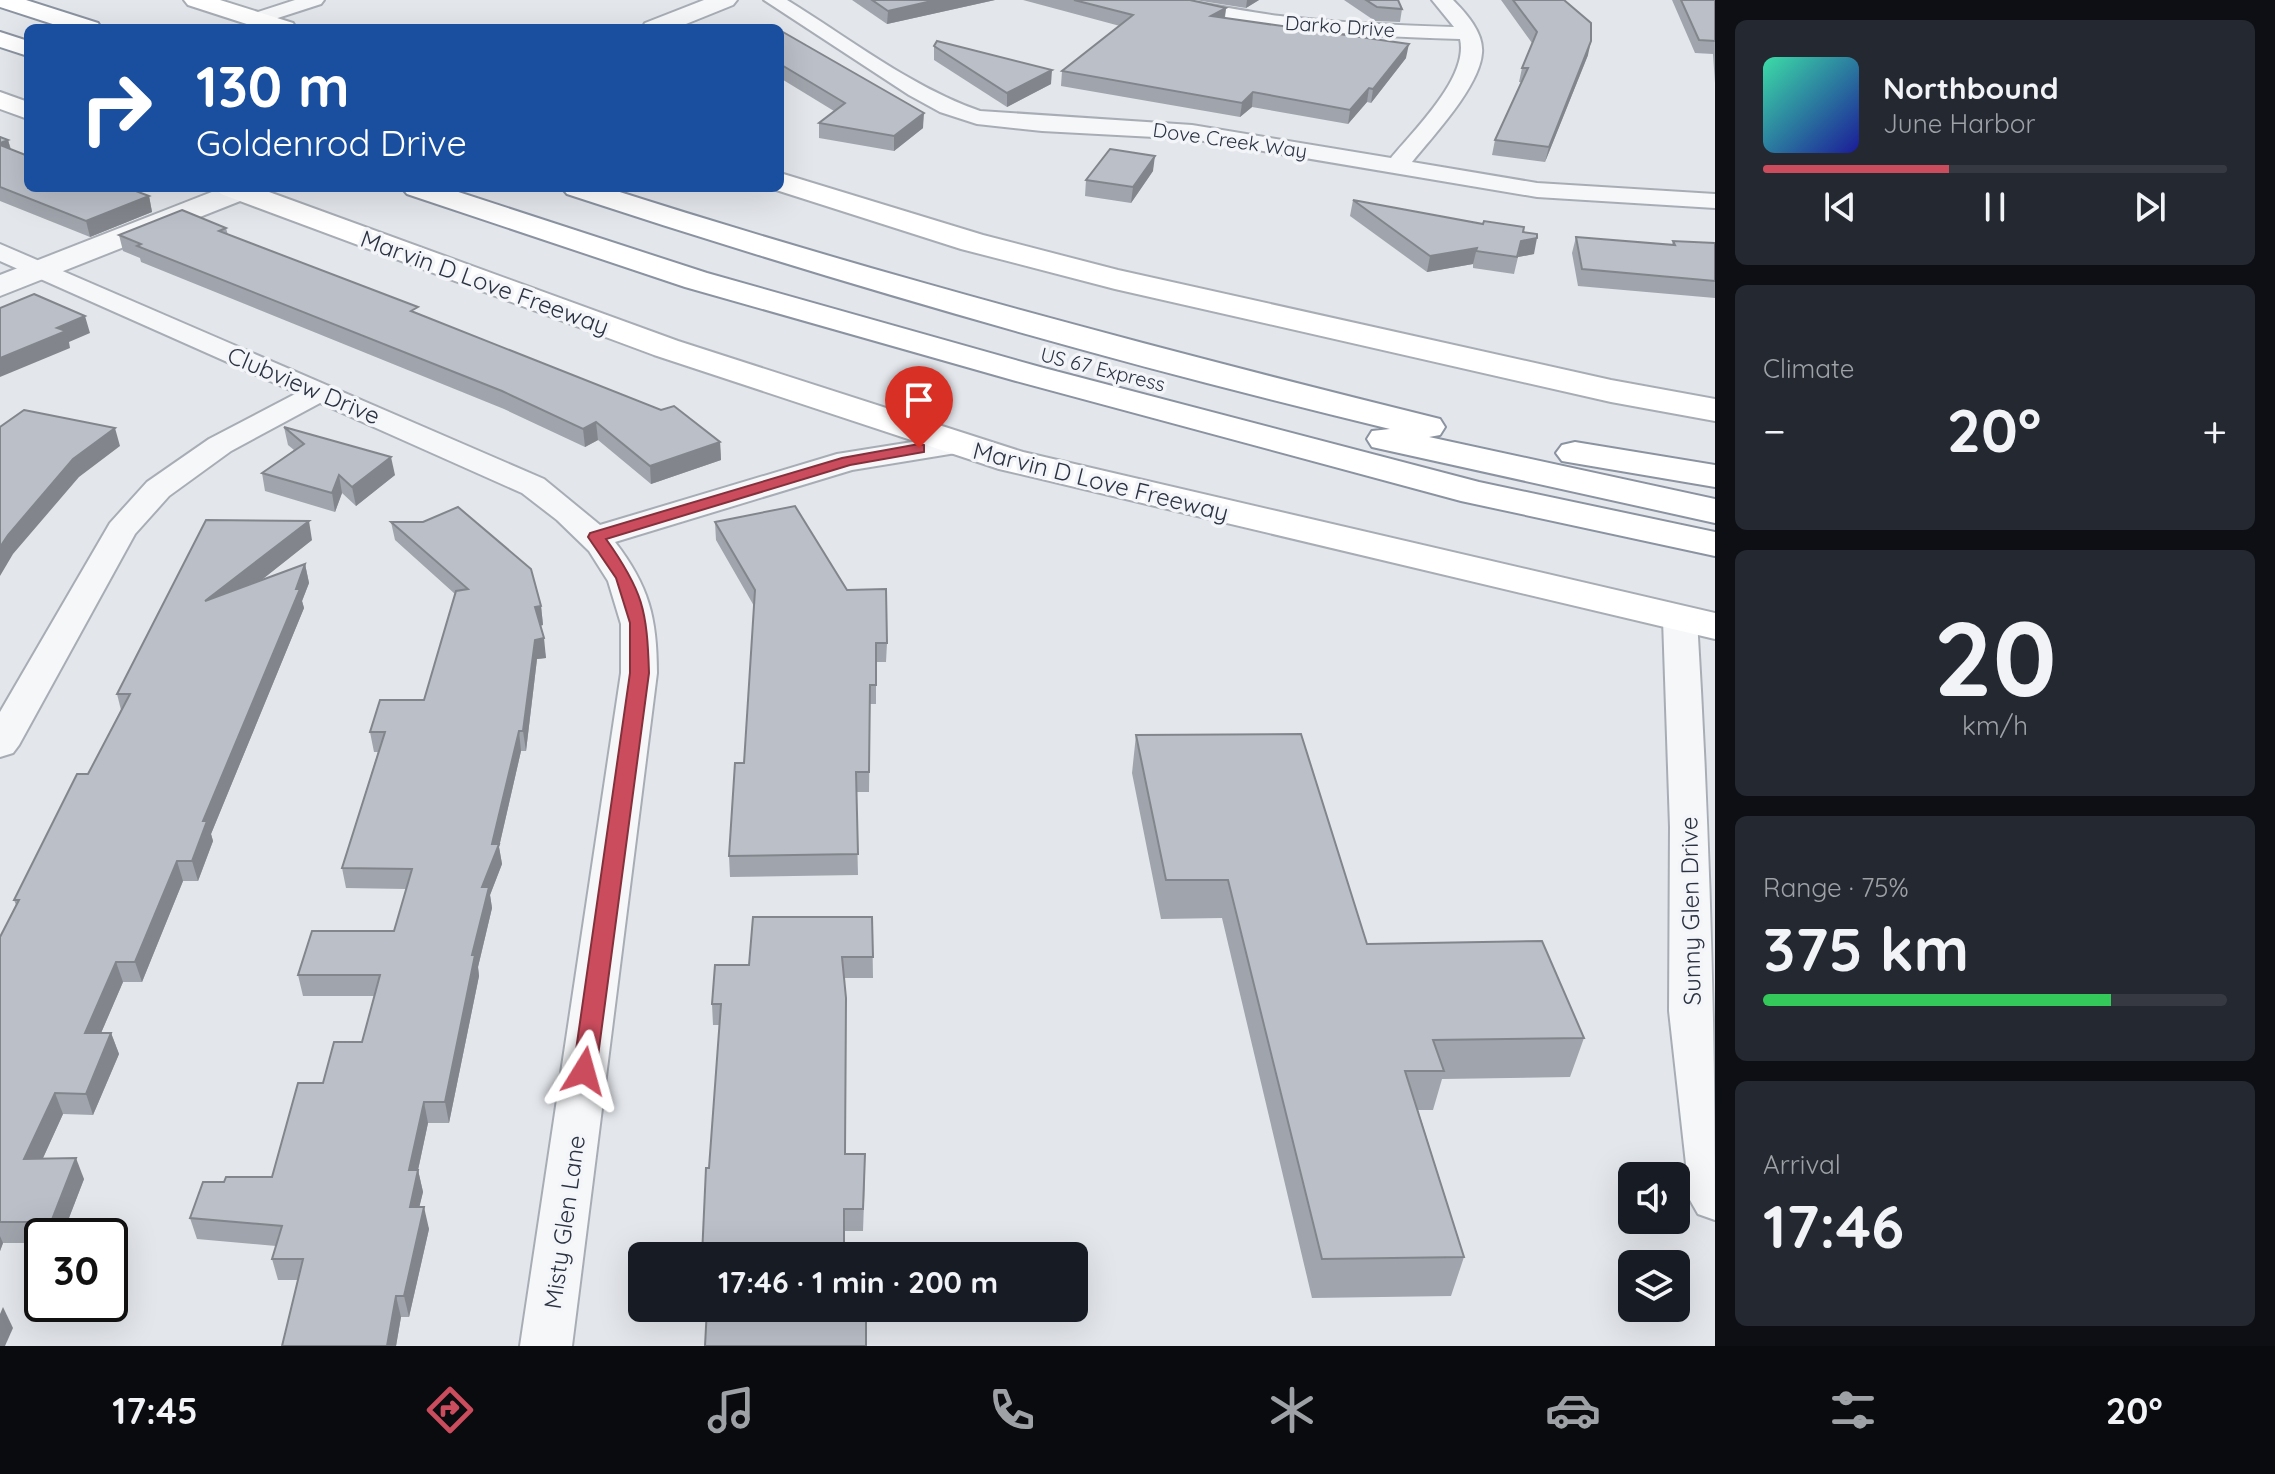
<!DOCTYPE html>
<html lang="en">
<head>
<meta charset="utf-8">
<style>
	body { margin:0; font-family:Quicksand,sans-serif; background:#242831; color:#f1f3f6; height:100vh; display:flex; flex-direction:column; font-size:30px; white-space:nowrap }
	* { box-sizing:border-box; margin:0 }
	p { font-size:26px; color:#9ea1a6 }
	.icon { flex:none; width:44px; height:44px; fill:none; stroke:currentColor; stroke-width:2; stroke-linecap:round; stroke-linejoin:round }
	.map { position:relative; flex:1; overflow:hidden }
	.details { display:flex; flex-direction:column; gap:20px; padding:20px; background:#0d0f14; width:560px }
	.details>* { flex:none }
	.top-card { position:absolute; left:24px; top:24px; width:760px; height:168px; border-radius:12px; box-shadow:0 8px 32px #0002; background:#1a4fa0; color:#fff; overflow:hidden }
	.tools { position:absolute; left:1618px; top:1162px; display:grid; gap:16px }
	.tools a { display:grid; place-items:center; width:72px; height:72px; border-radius:12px; background:#171b24; box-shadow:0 8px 32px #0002; font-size:40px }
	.speed { position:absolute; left:24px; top:1218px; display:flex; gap:16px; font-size:40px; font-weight:700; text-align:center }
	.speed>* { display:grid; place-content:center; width:104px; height:104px; border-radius:50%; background:#171b24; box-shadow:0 8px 32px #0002; line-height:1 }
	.speed .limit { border:4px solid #111; border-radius:12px; background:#fff; color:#111 }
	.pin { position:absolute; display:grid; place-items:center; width:68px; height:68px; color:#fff; margin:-82px -34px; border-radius:50% 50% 50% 0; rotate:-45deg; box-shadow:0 0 8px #0007 }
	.pin .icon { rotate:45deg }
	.me { position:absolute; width:88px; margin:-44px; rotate:8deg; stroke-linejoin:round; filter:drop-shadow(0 0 6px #0008) }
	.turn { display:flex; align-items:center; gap:28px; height:168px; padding:0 40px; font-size:36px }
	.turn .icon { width:104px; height:104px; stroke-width:2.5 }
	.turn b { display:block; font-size:56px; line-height:68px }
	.big { font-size:60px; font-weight:800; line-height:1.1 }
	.details .tile { flex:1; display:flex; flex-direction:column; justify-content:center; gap:12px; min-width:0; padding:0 28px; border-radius:12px; background:#242831 }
	.details .dial { align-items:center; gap:0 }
	.dial b { font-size:104px; line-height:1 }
	.song { display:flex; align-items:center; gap:24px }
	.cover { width:96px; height:96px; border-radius:12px; background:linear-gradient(135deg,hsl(160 70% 55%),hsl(240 70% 35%)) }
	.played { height:8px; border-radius:4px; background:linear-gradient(90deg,#cb4c5d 40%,#363941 40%) }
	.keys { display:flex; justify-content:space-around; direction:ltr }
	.heat { display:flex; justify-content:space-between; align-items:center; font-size:44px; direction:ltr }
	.charge { height:12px; border-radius:6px; background:linear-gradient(90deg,#34c759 75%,#363941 0) }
	.trip { position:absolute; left:628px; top:1242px; width:460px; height:80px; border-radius:12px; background:#171b24; box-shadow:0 8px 32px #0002; font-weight:800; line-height:80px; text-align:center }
	.dock { display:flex; height:128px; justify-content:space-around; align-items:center; background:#090b0e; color:#9ea1a6 }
	.dock .icon { width:56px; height:56px }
	.dock .selected { color:#cb4c5d }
	.dock b { font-size:36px; color:#f1f3f6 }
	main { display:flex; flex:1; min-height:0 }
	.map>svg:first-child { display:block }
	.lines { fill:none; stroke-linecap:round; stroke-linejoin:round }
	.minor-casing { stroke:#a8adb5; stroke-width:4 }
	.tertiary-casing { stroke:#a8adb5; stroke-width:4 }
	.secondary-casing { stroke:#a8adb5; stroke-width:4 }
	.motorway-casing { stroke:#8b93a1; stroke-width:4 }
	.minor { fill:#f6f7f9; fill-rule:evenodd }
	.tertiary { fill:#f6f7f9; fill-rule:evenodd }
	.secondary { fill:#fff; fill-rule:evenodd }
	.motorway { fill:#fff; fill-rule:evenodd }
	.wall { fill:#a0a4ac }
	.shaded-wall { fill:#82868c }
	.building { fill:#babfc8; stroke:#82868c; stroke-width:2 }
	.route { fill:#cb4c5d; stroke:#84313c; stroke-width:2 }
	.labels { text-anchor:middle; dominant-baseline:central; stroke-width:7; stroke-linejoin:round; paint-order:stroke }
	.far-street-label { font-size:20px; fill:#2b3343; stroke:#f3f5f8 }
	.street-label { font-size:24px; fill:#2b3343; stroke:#f3f5f8 }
</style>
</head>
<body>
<main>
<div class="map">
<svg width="1715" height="1346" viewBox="0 0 1715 1346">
	<rect width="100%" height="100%" fill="#e3e6eb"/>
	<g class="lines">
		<defs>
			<g id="minor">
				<path d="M295 0H324L321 4 256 25 246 19 249 15Z"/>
				<path d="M764 0H787C849 38 911 87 980 111L1192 125 1391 158C1414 130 1469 77 1460 39 1358 36 1258 29 1159 4L1156 0C1198 0 1238 11 1280 16 1338 23 1396 25 1454 27L1432 0H1453C1466 13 1484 33 1482 53 1480 86 1433 136 1412 162L1537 183 1715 194V208L1537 197 1192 139 1042 131 977 124 940 112 909 95Z"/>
				<path d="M0 244 544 479 600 525 837 454 956 435 967 438 971 444 967 450 956 453 852 470 615 542C649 586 657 618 657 673L572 1346H520L621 673V624L608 581 589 551 557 520 522 493 320 403 231 451 169 496 135 534 19 745 13 753 0 757V712L110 523 147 482 209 439 297 393 0 261Z"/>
				<path d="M1680 609 1692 612 1697 619C1709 820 1715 1019 1715 1220L1698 1214 1690 1200 1669 1011 1670 827 1663 619 1668 612Z"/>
			</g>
			<g id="tertiary">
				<path d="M704 0H737L733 5 676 28H642L645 23Z"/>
				<path d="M222 188H263L258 194 0 296V275Z"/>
			</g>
			<g id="secondary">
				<path d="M184 0H220L293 23 296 28H259L188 5Z"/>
				<path d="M0 92 28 102V119L0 109Z"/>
				<path d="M780 173 983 235 1118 270 1611 380 1715 399V421L1611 402 1115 289 961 249 770 188H780Z"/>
				<path d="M216 188H258L678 341 1023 452 1715 613V639L999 469 654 355 221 194Z"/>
			</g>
			<g id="motorway">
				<path d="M0 0H26L98 23 101 28H65L0 7Z"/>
				<path d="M0 32 28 41V56L0 47Z"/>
				<path d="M402 188H446L707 273 1040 367 1479 482 1715 532V556L1461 501 1016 381 685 287 407 194Z"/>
				<path d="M562 188H607C883 276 1158 349 1440 419L1445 427 1440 435 1429 437 1715 499V523L1372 447 1367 439 1372 431 1390 429C1112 362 838 283 567 194Z"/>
				<path d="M1575 442 1715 465V487L1562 461 1556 453 1562 445Z"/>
			</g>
		</defs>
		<use href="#minor" class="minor-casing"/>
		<use href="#tertiary" class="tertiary-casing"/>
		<use href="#secondary" class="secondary-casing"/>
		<use href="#motorway" class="motorway-casing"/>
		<use href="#minor" class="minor"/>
		<use href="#tertiary" class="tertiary"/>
		<use href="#secondary" class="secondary"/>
		<use href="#motorway" class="motorway"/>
	</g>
	<g class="wall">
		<path d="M852 0H995L887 24Z"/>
		<path d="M1023 0H1190L1226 8 1225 18 1406 58 1371 103 1367 102 1348 124 1252 107 1240 117 1061 86 1062 71 1120 26Z"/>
		<path d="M1195 0H1259L1246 8Z"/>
		<path d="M1344 0H1398L1402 9 1400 22 1375 21Z"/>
		<path d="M1501 0H1564L1588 55 1545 162 1492 155 1495 140 1521 82H1519L1522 68 1532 43Z"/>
		<path d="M1672 0H1715V83L1713 54 1695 53Z"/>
		<path d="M780 36 923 128 894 151 819 138V123L834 111 780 78Z"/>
		<path d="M934 46 1051 84 1007 107 934 60Z"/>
		<path d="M0 137 8 140 11 149 28 188 149 196 152 212 90 237 0 201Z"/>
		<path d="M1153 171 1131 203 1085 196 1086 180Z"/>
		<path d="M1353 200 1523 232 1534 254 1518 257 1514 274 1473 268V264L1427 272 1350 216Z"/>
		<path d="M226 228 228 235 419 314 720 442 721 460 651 484 598 440 585 447 504 409 141 262 140 258 123 251 119 235Z"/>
		<path d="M1576 237 1672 245 1673 241 1715 243V298L1578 286 1572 253Z"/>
		<path d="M284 427 395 475 356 506 342 493 335 512 265 491 262 473 294 450 288 445Z"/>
		<path d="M206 520 312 540 260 581 305 564 309 583 302 601 304 608 211 834 213 841 198 881H183L142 982H123L101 1033H111L119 1054 93 1115 63 1114 43 1158 84 1179 62 1236H42V1243H3L0 1251V937L16 905 14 900 88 774 121 710 117 694Z"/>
		<path d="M391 522 541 606 543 625 540 626 546 658 537 659 526 751H521L499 847 502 864 490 895 492 908 478 967 479 976 449 1123H428L418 1170 423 1192 419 1207 429 1229 409 1317H401L396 1346H282L298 1280H278L272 1259 276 1246 197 1239 190 1218 224 1182 272 1177 323 1083 362 1042 375 996H303L298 975 394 931 406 889 346 888 342 868 378 752H374L370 732 424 700 455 594 395 540Z"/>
		<path d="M715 522 847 590 887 643 886 662H876V704H870L869 792H856L858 875 730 877 729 856 744 763 754 606 716 540Z"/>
		<path d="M1136 735 1367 944 1584 1038 1570 1077 1442 1079 1433 1110H1418L1464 1257 1451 1296 1312 1298 1222 918 1161 919 1132 773Z"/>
		<path d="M872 917 873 978H844L846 1154 865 1175 863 1231H844L709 1168 720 1025H713L712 1004Z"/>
	</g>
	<g class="shaded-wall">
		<path d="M936 0H995L887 24 888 11Z"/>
		<path d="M1247 0H1259L1246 8Z"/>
		<path d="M1226 8 1224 21 1211 16Z"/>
		<path d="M1591 41 1588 55 1545 162 1549 147Z"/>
		<path d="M1409 44 1406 58 1371 103 1373 89Z"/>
		<path d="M1052 70 1051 84 1007 107V93Z"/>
		<path d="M1369 88 1367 102 1348 124 1350 110Z"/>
		<path d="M1253 92 1252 107 1240 117 1242 103Z"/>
		<path d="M924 113 923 128 894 151V136Z"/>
		<path d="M8 140 12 155 0 154V143Z"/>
		<path d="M1155 156 1153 171 1131 203 1133 187Z"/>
		<path d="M149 196 152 212 90 237 86 221Z"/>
		<path d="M1537 238 1534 254 1518 257 1521 241Z"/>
		<path d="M1477 248 1473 264 1427 272 1430 256Z"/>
		<path d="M85 316 90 333 69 342 70 348 0 377V358L57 328Z"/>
		<path d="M596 422 598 440 585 447 583 429Z"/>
		<path d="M115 428 120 446 79 477 13 554 0 576V547L8 535 73 459Z"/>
		<path d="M720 442 721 460 651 484 650 466Z"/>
		<path d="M391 457 395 475 356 506 352 487Z"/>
		<path d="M339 475 342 493 335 512 332 493Z"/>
		<path d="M309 521 312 540 210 621 205 601Z"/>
		<path d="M305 564 309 583 302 601 304 608 211 834 213 841 198 881 192 861 203 821Z"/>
		<path d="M541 606 543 625 537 626 535 607Z"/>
		<path d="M544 638 546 658 537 659 526 751 523 731 535 640Z"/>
		<path d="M519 731 521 751 499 847 502 864 490 895 492 908 478 967 479 976 449 1123 445 1102 472 955 482 887Z"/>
		<path d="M177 861 183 881 142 982 135 962Z"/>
		<path d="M116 962 123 982 92 1054 85 1033Z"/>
		<path d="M111 1033 119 1054 93 1115 86 1094Z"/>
		<path d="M55 1093 63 1114 33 1180 24 1159Z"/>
		<path d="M424 1102 428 1123 418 1170 423 1192 414 1229 410 1207 409 1170Z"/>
		<path d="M76 1158 84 1179 62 1236H57L51 1222Z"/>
		<path d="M424 1207 429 1229 409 1317 404 1296Z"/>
		<path d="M0 1236 3 1243 0 1251Z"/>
		<path d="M396 1296 401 1317 396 1346H387Z"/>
		<path d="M3 1307 13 1328 5 1346H0V1314Z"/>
	</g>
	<g class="building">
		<path d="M872 0H936L888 11Z"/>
		<path d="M1074 0H1190L1226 8 1211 16 1409 44 1373 89 1369 88 1350 110 1253 92 1242 103 1062 71 1133 15Z"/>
		<path d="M1366 0H1398L1402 9 1377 7Z"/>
		<path d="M1513 0H1564L1591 23V41L1549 147 1495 140 1528 68H1522L1537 32Z"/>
		<path d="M1681 0H1715V41L1699 40Z"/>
		<path d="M783 32 924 113 894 136 819 123 845 103 780 64V36Z"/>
		<path d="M937 41 1052 70 1007 93 934 46Z"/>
		<path d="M0 137 8 140 0 143Z"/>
		<path d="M0 145 28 156V188H128L149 196 86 221 0 187Z"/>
		<path d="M1110 149 1155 156 1133 187 1086 180Z"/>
		<path d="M1353 200 1483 224 1484 221 1524 227 1523 232 1537 234V238L1521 241 1517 257 1476 251 1477 248 1430 256Z"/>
		<path d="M182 210 226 228 219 231 418 307 411 311 661 410 674 406 720 442 650 466 596 422 583 429 502 391 137 246 141 244 119 235Z"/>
		<path d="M1576 237 1675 245 1673 241 1715 243V281L1582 269Z"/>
		<path d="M34 294 85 316 57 328 66 331 0 358V308Z"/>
		<path d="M24 410 115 428 73 459 8 535 0 547V427Z"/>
		<path d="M284 427 391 457 352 487 339 475 332 493 262 473 304 444Z"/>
		<path d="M795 506 847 590 886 589 887 643H876V685H870L869 772H856L858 854 729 856 735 763H744L755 590 715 522Z"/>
		<path d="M458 507 531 569 541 606 535 607 544 638 535 640 523 731H519L492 844H499L482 887H489L472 955H475L445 1102H424L409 1170H418L410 1207H424L404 1296H396L387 1346H282L303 1259H272L282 1226 190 1218 203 1182H224L226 1177H272L298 1083H323L334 1042H362L380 975H298L312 931H394L412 869 342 868 385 732H370L380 700H424L456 591 468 589 391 522H423Z"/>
		<path d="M206 520 309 521 205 601 305 564 296 589H300L203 821H207L192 861H177L135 962H116L85 1033H111L86 1094 55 1093 24 1159 76 1158 51 1222H0V937L19 900H14L77 774H88L130 694H117Z"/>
		<path d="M1301 734 1367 944 1542 941 1584 1038 1433 1040 1444 1071H1405L1464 1257 1322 1259 1228 880H1166L1136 735Z"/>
		<path d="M753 917H872L873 957H842L846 998 845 1154H865L863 1209H844V1256H702L706 1168H709L721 1004H712L715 965H749Z"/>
		<path d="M707 1308H866V1346H705Z"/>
	</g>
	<path class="route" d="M919 444 924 445V452L850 465 606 539C643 591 647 610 649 673L596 1071 593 1077 584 1080 576 1077 573 1071 630 673V623L616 578 588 537 590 533 842 458Z"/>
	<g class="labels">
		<g class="far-street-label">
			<text transform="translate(1340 26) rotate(4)">Darko Drive</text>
			<text transform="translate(1230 140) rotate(8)">Dove Creek Way</text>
			<text transform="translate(1103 369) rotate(14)">US 67 Express</text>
		</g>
		<g class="street-label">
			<text transform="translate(485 282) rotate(20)">Marvin D Love Freeway</text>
			<text transform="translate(304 385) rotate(23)">Clubview Drive</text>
			<text transform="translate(1101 481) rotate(14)">Marvin D Love Freeway</text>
			<text transform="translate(1690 911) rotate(-91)">Sunny Glen Drive</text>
			<text transform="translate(564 1222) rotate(-82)">Misty Glen Lane</text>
		</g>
	</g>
</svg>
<div class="tools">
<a><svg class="icon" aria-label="sound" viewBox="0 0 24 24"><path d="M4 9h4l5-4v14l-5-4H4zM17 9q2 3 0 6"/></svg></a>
<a><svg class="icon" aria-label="layers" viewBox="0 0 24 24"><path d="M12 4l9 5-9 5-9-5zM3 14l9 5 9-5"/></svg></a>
</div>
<div class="speed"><div class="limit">30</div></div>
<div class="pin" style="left:919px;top:448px;background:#d93025"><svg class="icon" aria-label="arrive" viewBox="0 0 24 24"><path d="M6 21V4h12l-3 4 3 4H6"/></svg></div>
<svg class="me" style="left:584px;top:1071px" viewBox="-20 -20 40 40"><path d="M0-17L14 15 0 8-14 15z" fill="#cb4c5d" stroke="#fff" stroke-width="4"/></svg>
<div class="trip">17:46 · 1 min · 200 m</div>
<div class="top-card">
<div class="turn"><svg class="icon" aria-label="right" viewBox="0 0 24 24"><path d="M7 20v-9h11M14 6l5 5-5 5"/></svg><div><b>130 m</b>Goldenrod Drive</div></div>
</div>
</div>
<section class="details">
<div class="tile">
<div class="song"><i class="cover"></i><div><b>Northbound</b><p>June Harbor</p></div></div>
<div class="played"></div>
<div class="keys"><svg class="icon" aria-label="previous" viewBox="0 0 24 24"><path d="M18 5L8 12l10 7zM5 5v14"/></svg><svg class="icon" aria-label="pause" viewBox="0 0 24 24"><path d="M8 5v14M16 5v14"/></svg><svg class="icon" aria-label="next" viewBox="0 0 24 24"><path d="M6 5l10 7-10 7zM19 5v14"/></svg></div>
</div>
<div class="tile"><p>Climate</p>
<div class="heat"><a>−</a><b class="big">20°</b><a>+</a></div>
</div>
<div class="tile dial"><b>20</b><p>km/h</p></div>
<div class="tile"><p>Range · 75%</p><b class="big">375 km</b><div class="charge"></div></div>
<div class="tile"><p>Arrival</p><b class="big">17:46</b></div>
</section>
</main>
<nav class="dock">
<b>17:45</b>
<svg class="icon selected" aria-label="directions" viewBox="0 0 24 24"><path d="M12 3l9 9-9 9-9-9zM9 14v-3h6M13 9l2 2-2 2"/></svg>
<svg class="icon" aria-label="music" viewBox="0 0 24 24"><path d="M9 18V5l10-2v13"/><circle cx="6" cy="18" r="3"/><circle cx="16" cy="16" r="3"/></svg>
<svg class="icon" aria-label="phone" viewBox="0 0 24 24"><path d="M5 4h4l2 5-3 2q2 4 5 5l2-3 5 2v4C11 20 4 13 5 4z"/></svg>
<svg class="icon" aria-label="climate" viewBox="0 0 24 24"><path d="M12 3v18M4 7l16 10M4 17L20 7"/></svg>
<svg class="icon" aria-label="car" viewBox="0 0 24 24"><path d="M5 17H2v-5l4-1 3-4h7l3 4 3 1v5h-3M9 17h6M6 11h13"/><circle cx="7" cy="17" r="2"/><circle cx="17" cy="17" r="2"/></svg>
<svg class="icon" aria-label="filters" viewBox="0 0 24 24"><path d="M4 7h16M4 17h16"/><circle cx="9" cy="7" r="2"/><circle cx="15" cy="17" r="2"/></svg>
<b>20°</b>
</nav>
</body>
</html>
